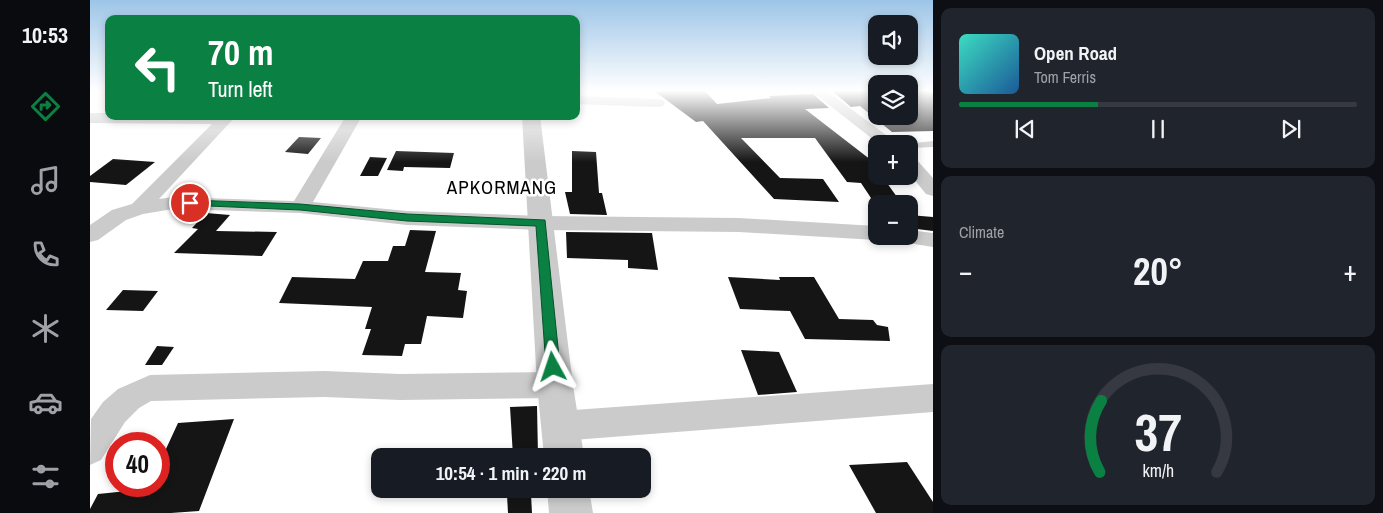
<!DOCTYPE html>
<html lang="en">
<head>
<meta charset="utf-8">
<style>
	body { margin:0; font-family:"Archivo Narrow",sans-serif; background:#20242c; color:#f1f3f6; height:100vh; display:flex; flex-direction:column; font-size:19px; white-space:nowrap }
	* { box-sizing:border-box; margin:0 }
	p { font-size:16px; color:#9ea1a6 }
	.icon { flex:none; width:28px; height:28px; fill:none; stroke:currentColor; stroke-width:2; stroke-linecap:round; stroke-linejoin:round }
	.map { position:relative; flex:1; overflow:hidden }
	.drawer { display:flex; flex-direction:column; gap:8px; padding:8px; background:#0d0f14; width:450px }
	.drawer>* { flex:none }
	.hud { position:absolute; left:15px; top:15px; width:475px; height:105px; border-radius:10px; box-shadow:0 2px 8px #0003; background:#0b8043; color:#fff; overflow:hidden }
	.fabs { position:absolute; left:778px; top:15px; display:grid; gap:10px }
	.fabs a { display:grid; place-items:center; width:50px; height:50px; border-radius:10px; background:#171b24; box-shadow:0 2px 8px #0003; font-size:25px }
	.speed { position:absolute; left:15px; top:432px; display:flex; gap:10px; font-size:25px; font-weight:700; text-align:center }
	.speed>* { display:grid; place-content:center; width:65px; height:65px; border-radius:50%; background:#171b24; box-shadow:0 2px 8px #0003; line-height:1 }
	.speed .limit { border:8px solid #d22; background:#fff; color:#111 }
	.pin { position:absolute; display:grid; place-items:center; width:42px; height:42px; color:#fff; margin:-21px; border:2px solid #fff; border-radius:50%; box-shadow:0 1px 5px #0007 }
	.me { position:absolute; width:55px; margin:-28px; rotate:355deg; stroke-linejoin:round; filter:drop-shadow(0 0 4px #0008) }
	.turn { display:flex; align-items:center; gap:18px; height:105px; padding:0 20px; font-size:22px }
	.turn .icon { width:65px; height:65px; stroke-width:2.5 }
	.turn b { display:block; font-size:35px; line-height:42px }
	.big { font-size:38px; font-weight:700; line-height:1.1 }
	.drawer .tile { flex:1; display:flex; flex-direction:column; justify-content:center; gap:8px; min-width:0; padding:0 18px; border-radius:10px; background:#20242c }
	.drawer .dial { align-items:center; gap:0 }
	.dial svg { height:130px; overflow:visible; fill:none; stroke:#363941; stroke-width:7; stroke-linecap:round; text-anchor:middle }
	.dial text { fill:#f1f3f6; stroke:none }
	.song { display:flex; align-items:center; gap:15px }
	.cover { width:60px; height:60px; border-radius:8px; background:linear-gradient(135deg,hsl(170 70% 55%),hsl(210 70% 35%)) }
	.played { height:5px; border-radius:2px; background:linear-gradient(90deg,#0b8043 35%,#363941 35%) }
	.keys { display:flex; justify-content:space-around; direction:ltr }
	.heat { display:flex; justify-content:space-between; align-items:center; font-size:28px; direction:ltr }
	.trip { position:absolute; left:281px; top:448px; width:280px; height:50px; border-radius:10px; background:#171b24; box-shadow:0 2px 8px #0003; font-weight:700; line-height:50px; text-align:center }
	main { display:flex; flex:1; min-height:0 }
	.dock { display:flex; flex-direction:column; width:90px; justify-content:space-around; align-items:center; background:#090b0e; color:#9ea1a6 }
	.dock .icon { width:35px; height:35px }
	.dock .current { color:#0b8043 }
	.dock b { font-size:22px; color:#f1f3f6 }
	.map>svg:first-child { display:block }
	.building { fill:#151515 }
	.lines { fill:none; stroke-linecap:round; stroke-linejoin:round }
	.service { fill:#cbcbcb; fill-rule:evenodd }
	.minor { fill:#cbcbcb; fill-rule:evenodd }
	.tertiary { fill:#cbcbcb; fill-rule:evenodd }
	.route { fill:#0b8043; stroke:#07532c }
	.labels { text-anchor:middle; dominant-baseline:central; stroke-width:5; stroke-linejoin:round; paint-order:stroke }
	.quarter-label { font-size:19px; letter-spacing:1px; fill:#000; stroke:#fff }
</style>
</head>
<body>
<main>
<nav class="dock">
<b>10:53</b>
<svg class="icon current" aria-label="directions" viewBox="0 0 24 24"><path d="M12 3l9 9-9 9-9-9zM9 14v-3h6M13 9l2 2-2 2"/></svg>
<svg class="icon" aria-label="music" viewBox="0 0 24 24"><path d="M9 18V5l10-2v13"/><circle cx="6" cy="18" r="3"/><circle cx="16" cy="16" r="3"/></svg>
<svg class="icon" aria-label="phone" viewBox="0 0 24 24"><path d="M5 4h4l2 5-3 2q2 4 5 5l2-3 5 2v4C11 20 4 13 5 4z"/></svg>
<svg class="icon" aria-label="climate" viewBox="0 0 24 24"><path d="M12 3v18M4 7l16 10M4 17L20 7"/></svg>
<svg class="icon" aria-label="car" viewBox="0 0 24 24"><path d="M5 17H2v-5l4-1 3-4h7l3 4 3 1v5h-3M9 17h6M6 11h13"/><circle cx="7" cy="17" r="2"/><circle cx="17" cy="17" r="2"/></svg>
<svg class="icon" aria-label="filters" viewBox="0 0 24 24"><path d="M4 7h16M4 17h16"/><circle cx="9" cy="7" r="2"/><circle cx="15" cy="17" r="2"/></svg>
</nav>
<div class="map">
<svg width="843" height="513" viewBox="0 0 843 513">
	<rect width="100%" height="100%" fill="#fff"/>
	<g class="building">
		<path d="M563 90H614L627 104 681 98 679 96 723 94 739 108 715 109 781 160 786 167V176H792L812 204H785L771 183 757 182 725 138H651L690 178 733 179 749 202 684 199 613 121 606 122Z"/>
		<path d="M741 90H786V116H806L819 124V90H838L843 93V131L802 132 770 106 761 107Z"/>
		<path d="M209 137 231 138 218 154 195 152Z"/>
		<path d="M306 151 364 153 360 168 314 167 313 171 297 170Z"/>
		<path d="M482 151 506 152 509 193H512L517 215 480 214 475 192H482Z"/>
		<path d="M280 157 297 158 288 176H270Z"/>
		<path d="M23 159 65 162 36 185 0 182V176Z"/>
		<path d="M116 213 140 215 126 231 187 232 172 256 84 253 108 229 102 228Z"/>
		<path d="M819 215 843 217V231L819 228Z"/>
		<path d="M320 230 346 231 335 272 371 273 368 290 377 291 373 318 337 316 331 344H315L312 356 272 355 281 329H275L282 307 189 303 202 277 265 279 273 261H298L303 246H315Z"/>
		<path d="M476 232 562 233 568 270 538 268V260L477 258Z"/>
		<path d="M638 277 690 280 689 277H724L749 319 783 320 787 325 798 327 800 341 715 339 700 311 650 309Z"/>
		<path d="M33 290 68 291 53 311 16 310Z"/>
		<path d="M67 346 84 347 72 365H55Z"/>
		<path d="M651 350 689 352 707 392 668 395Z"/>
		<path d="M447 406 448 456H423L420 407Z"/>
		<path d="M144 419 109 511 81 513H0V509L8 494 57 489 58 486H69V464L88 423Z"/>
		<path d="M817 462 843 502V513H786L759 465Z"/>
		<path d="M441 494 442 513H418L417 495Z"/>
	</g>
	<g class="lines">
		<path class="service" d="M843 141V147L819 148V144H816Z"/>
		<g class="minor">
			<path d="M720 90H736L808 144H789Z"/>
			<path d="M486 96 568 99 573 100 575 103 573 106 568 107 486 104Z"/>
			<path d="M0 113H19V116H146L69 199 83 197 204 201 256 116H272L223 202 317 211 451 216 649 218 786 226V236H795L786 240 649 232 451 230 317 225 210 213 83 209 53 214 36 220 8 240 0 242V225L22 210 42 204 122 124 0 123Z"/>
			<path d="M819 157 825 158 843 178V196L836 194 819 173Z"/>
			<path d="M819 230 843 233V247L806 241 803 236H819Z"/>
			<path d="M234 371 310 374 465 372 475 376 480 385 475 394 465 398 310 400 234 397 61 401 49 408 35 422 11 460 0 465 1 419 13 402 28 389 60 375Z"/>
			<path d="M843 384V412L470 441 459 437 454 426 459 415 470 411Z"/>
		</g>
		<g class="tertiary">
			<path d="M432 116H450L483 385 494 456H454L447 385Z"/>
			<path d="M457 489H499L503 513H459Z"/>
		</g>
	</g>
	<linearGradient id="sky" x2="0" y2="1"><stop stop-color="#9dc5e8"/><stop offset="0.56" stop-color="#fff"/><stop offset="1" stop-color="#fff" stop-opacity="0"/></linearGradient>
	<rect width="843" height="162" fill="url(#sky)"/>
	<path class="route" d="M100 200 210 204 317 214 455 220 470 367 468 371 463 373 458 371 456 367 446 226 317 221 210 210 96 205V201Z"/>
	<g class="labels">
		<g class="quarter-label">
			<text x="412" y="187">APKORMANG</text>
		</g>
	</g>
</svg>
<div class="fabs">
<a><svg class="icon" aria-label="sound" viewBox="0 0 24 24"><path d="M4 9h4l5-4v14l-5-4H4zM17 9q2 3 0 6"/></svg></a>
<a><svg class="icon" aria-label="layers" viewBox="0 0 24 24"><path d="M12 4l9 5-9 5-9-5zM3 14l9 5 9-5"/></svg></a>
<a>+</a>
<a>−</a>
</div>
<div class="speed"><div class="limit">40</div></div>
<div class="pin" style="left:100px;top:203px;background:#d93025"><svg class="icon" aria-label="arrive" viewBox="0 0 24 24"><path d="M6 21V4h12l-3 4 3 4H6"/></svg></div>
<svg class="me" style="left:463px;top:367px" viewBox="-20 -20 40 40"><path d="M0-17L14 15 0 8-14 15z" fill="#0b8043" stroke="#fff" stroke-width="4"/></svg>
<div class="trip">10:54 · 1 min · 220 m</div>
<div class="hud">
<div class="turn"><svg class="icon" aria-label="left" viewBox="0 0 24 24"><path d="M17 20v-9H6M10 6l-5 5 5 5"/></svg><div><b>70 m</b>Turn left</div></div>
</div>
</div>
<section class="drawer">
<div class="tile">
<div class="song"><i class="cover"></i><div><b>Open Road</b><p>Tom Ferris</p></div></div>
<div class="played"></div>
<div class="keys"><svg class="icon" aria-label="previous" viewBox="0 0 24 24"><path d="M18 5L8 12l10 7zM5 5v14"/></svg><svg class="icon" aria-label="pause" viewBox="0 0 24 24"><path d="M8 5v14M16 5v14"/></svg><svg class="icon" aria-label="next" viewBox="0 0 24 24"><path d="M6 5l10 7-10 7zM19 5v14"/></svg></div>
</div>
<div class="tile"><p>Climate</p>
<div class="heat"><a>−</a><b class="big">20°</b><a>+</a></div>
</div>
<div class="tile dial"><svg viewBox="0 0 100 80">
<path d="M14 69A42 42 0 1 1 86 69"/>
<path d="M14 69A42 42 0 0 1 15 25" stroke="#0b8043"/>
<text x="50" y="56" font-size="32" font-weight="700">37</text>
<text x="50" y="72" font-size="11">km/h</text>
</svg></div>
</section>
</main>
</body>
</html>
